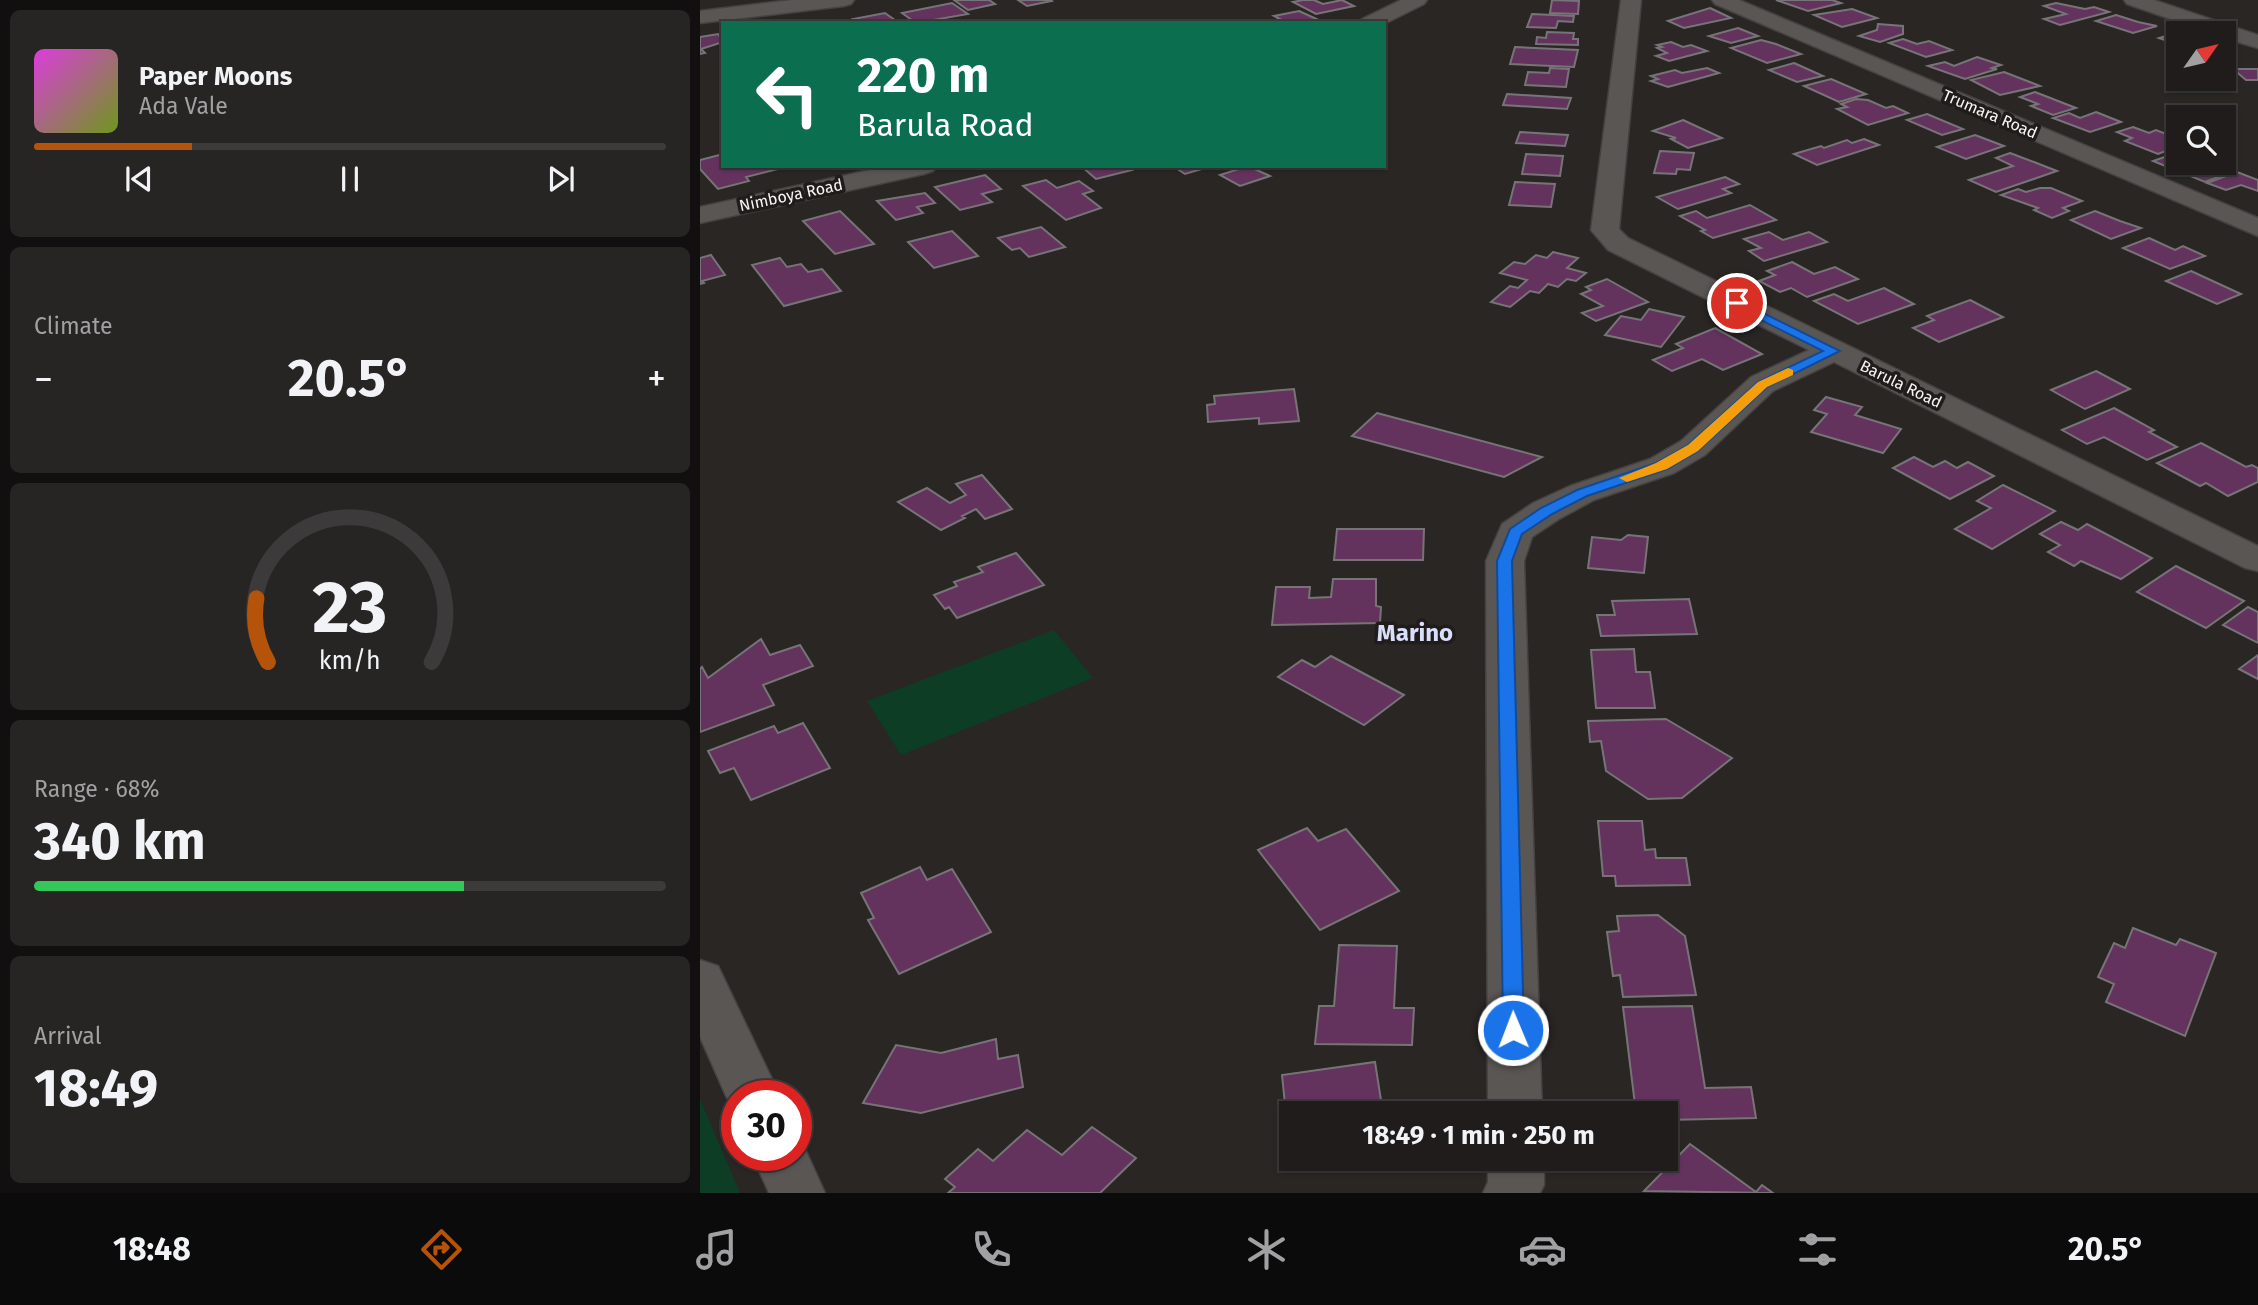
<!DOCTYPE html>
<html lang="en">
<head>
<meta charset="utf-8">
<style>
	body { margin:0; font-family:"Fira Sans",sans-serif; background:#272524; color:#f1f3f6; height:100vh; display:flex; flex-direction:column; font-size:26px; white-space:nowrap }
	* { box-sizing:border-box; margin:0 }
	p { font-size:23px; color:#a1a1a3 }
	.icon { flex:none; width:38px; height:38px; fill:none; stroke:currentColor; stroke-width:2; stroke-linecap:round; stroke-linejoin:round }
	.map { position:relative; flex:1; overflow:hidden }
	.panel { display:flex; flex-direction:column; gap:10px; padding:10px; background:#110f0f; width:700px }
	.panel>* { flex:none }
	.top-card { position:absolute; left:21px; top:21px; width:665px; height:147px; border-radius:0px; box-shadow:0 2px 5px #0004,0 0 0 2px #3c3a3a; background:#0b6e4f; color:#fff; overflow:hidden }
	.needle { width:46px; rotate:56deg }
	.controls { position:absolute; left:1466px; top:21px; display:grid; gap:14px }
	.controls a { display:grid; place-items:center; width:70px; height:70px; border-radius:0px; background:#1f1c1b; box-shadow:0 2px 5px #0004,0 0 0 2px #3c3a3a; font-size:35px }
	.speed { position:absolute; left:21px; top:1080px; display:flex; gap:14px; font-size:35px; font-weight:700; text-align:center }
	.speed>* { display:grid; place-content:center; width:91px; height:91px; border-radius:50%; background:#1f1c1b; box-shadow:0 2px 5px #0004,0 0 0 2px #3c3a3a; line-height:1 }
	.speed .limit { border:10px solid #d22; background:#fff; color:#111 }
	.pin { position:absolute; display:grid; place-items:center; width:60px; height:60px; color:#fff; margin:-30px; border:4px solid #fff; border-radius:50%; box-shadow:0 2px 7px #0007 }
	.me { position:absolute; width:77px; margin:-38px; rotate:359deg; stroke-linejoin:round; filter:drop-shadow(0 0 5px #0008) }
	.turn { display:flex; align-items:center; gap:24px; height:147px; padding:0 21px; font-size:32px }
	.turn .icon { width:91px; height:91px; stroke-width:2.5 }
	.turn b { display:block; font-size:49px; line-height:60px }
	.big { font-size:52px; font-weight:700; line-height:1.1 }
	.panel .card { flex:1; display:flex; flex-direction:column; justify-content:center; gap:10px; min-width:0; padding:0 24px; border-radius:10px; background:#272524 }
	.panel .dial { align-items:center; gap:0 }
	.dial svg { height:182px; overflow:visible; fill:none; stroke:#3c3a3a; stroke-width:7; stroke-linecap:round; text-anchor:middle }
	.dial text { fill:#f1f3f6; stroke:none }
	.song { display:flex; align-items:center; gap:21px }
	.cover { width:84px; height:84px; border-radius:10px; background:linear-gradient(135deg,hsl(300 70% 55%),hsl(80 70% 35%)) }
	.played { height:7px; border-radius:4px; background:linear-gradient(90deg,#b45309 25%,#3c3a3a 25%) }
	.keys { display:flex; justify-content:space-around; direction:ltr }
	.heat { display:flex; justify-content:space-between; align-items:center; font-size:38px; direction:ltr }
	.charge { height:10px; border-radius:5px; background:linear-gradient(90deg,#34c759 68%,#3c3a3a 0) }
	.trip { position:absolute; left:579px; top:1101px; width:399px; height:70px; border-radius:0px; background:#1f1c1b; box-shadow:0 2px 5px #0004,0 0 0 2px #3c3a3a; font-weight:700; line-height:70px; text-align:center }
	.menu { display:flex; height:112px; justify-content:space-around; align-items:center; background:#0c0b0b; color:#a1a1a3 }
	.menu .icon { width:49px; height:49px }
	.menu .current { color:#b45309 }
	.menu b { font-size:32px; color:#f1f3f6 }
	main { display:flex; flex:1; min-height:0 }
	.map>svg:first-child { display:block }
	.green { fill:#0e3d26 }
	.building { fill:#63335d; stroke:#777477; stroke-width:2 }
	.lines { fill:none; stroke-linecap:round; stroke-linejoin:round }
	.minor-casing { stroke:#444140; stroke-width:3 }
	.minor { fill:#5a5654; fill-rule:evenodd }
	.route { fill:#1a73e8; stroke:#114b97; stroke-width:2 }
	.slow { fill:#f59e0b }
	.labels { text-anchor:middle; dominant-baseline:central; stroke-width:7; stroke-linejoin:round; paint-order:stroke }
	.far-street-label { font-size:16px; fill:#f7f4f3; stroke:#201c1a }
	.district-label { font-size:24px; font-weight:bold; fill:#d8dffb; stroke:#201c1a }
</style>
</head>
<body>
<main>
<section class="panel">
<div class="card">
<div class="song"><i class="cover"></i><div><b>Paper Moons</b><p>Ada Vale</p></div></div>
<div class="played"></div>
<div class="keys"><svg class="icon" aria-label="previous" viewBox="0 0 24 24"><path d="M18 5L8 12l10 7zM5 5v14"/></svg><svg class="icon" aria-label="pause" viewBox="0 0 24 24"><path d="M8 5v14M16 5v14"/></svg><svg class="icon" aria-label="next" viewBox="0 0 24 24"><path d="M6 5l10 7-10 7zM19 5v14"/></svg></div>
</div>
<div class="card"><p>Climate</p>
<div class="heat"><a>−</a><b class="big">20.5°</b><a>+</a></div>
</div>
<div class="card dial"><svg viewBox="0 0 100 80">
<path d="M14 69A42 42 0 1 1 86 69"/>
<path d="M14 69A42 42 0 0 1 9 41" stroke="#b45309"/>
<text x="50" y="56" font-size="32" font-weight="700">23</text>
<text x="50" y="72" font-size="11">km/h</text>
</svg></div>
<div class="card"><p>Range · 68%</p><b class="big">340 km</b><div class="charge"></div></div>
<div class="card"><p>Arrival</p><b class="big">18:49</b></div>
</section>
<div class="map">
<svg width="1558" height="1193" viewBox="0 0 1558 1193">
	<rect width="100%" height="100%" fill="#292624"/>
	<g class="green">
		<path d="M354 630 393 678 201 755 167 701Z"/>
		<path d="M0 1099 40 1193H0Z"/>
	</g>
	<g class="building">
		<path d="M254 0H289L295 4 268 10Z"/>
		<path d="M318 0H351L352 1 327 6Z"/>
		<path d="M603 0H614L623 4 642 0 654 6 616 14 593 2Z"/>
		<path d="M852 0 879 1 878 14 850 13Z"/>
		<path d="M1076 0H1132L1141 3 1108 11Z"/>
		<path d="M252 3 268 14 216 23 202 13Z"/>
		<path d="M1356 3 1385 9 1394 7 1409 12 1360 25 1344 19 1366 14 1344 6Z"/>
		<path d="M1010 8 1031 18 984 28 968 21Z"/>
		<path d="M1152 9 1177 18 1142 27 1114 15Z"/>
		<path d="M599 11 623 22H568L580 19 574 16Z"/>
		<path d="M185 13 199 23H158L153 19Z"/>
		<path d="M832 14 874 16 873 22 858 21 856 28 827 27Z"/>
		<path d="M1416 15 1438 22 1457 26 1433 33 1396 21Z"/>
		<path d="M1178 24 1203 26V34L1180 42 1159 36 1177 30Z"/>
		<path d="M1038 28 1058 36 1031 43 1009 36Z"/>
		<path d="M847 32 874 33 873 39H878V45L836 44 837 37 846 38Z"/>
		<path d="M1479 32 1482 33H1479V45L1459 38Z"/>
		<path d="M18 34 23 42 1 49 5 53 0 54V37Z"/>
		<path d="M1203 39 1217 44 1229 41 1252 50 1226 57 1189 43Z"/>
		<path d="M1061 40 1076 44 1101 54 1067 63 1031 48Z"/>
		<path d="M971 42 983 47 991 45 1007 51 969 61 956 56 967 53 957 48 962 47 957 45Z"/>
		<path d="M815 47 878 50 874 67 810 64Z"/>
		<path d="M1277 57 1301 65 1292 68 1297 69 1265 79 1228 66 1245 62 1254 66Z"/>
		<path d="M1094 63 1123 76 1097 82 1069 70Z"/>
		<path d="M850 68 869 69 866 87 825 85 828 72 849 73Z"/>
		<path d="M1007 68 1019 73 968 87 951 81 958 79 951 76 975 70 982 73Z"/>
		<path d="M1533 69H1558V80H1546Z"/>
		<path d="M1304 72 1340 86 1300 95 1271 80Z"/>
		<path d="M1131 79 1166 94 1139 102 1104 86Z"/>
		<path d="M1335 92 1376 108 1353 115 1331 106 1338 104 1320 97Z"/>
		<path d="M807 94 871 98 867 109 803 105Z"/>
		<path d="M1156 99 1168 100 1186 108 1193 106 1208 113 1168 125 1137 109 1147 107 1141 104Z"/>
		<path d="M1396 112 1421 122 1390 132 1353 118 1369 113 1380 118Z"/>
		<path d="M1227 114 1263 129 1242 135 1207 120Z"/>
		<path d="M983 120 1022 138 988 148 971 139 976 138 953 131Z"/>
		<path d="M1433 127 1449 133 1456 130 1479 139V146L1458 154 1425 141 1432 138 1417 132Z"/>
		<path d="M820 132 868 135 865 146 816 143Z"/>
		<path d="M1275 135 1304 146 1266 159 1237 147Z"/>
		<path d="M1164 139 1179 145 1117 165 1094 154 1121 146 1124 148 1147 140 1152 143Z"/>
		<path d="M960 151 994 153 990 170 977 169 976 174 954 173Z"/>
		<path d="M1479 152V163H1513L1504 166 1526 174 1505 182 1453 161Z"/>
		<path d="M1310 153 1334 162 1357 171 1296 192 1269 180 1313 166 1296 158Z"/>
		<path d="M23 154V166H80L82 168 46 177 49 181 18 189 0 169V160Z"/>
		<path d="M826 154 863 156 860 176 822 174Z"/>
		<path d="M381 166H427L432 170 396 179Z"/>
		<path d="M473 166H512L485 174Z"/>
		<path d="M548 166 570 176 540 186 520 175Z"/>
		<path d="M1537 172 1558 180V191L1541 185 1526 190 1507 183Z"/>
		<path d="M285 175 301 189 282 194 292 202 260 210 235 187Z"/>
		<path d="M1025 177 1039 184 1023 189 1031 193 978 209 957 197Z"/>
		<path d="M346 180 357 188 379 181 393 191 383 194 401 208 366 220 323 186Z"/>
		<path d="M815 182 855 184 851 207 809 205Z"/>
		<path d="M1340 188H1351L1382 201 1363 208 1369 211 1352 218 1334 210 1338 208 1301 195 1318 189 1326 192Z"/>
		<path d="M225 193 235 203 217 207 223 213 196 220 177 201Z"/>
		<path d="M1050 205 1076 220 1013 238 1001 231 1005 230 980 216 996 211 1007 218Z"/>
		<path d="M140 211 174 244 135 254 103 221Z"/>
		<path d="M1395 211 1420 221 1441 228 1411 239 1371 220Z"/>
		<path d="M341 227 365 247 329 257 320 248 312 250 298 238Z"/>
		<path d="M252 231 278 256 234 268 208 242Z"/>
		<path d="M1069 232 1083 240 1109 232 1127 242 1064 261 1049 251 1061 248 1044 239Z"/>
		<path d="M1449 238 1475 250 1483 246 1505 256 1470 269 1423 248Z"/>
		<path d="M853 252 878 258 867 268 886 273 876 281 867 279 858 287 848 284 839 293 830 291 810 307 791 302 810 286 818 288 827 280 800 273 814 262 825 264 836 255 847 258Z"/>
		<path d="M11 255 25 275 2 281 4 283 0 284V258Z"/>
		<path d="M80 258 87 267 101 264 108 272 122 269 141 291 84 306 52 265Z"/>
		<path d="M1092 262 1114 274 1135 267 1158 279 1107 297 1091 288 1080 292 1059 281 1075 275 1067 271Z"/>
		<path d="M1491 271 1541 294 1517 304 1466 281Z"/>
		<path d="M907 279 948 302 896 321 882 313 903 306 881 294 891 290 886 287Z"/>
		<path d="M1184 288 1214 304 1158 324 1114 301 1134 294 1148 301Z"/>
		<path d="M1270 300 1303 317 1239 342 1213 328 1234 320 1227 316Z"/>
		<path d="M949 309 984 317 961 347 905 335 921 316 941 320Z"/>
		<path d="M1015 328 1062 354 1023 370 1002 359 972 371 953 360 983 348 976 344Z"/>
		<path d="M1396 371 1430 389 1385 409 1351 390Z"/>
		<path d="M594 389 599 421 559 424V418L508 422 507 405 515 404 514 396Z"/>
		<path d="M1126 397 1162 407 1155 415 1201 429 1183 453 1111 432 1127 414 1114 410Z"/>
		<path d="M1414 408 1454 430 1449 432 1477 447 1447 460 1404 437 1387 444 1362 430Z"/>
		<path d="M677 413 842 457 804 477 652 436Z"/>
		<path d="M1501 443 1546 467 1552 465 1558 468V482L1528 496 1506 483 1500 486 1457 463Z"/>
		<path d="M1214 457 1233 467 1245 461 1257 468 1268 462 1294 476 1250 499 1193 468Z"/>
		<path d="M282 475 312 509 285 519 276 509 262 516 265 518 241 530 198 502 227 488 250 503 266 495 256 484Z"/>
		<path d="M1303 485 1355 511 1292 549 1255 529 1291 508 1277 501Z"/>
		<path d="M1361 522 1378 530 1387 524 1452 558 1421 579 1381 561 1374 566 1348 552 1360 545 1340 534Z"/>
		<path d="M637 529H724L723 560H634Z"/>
		<path d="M928 535 948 537 944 573 888 568 892 537 921 540Z"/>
		<path d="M316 553 344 585 257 618 249 607 245 609 234 595 257 586 254 582 283 572 278 567Z"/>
		<path d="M1476 566 1544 601 1506 628 1437 592Z"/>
		<path d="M633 579H676V606L681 607 680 623 572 625 576 587H610L609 598 631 597Z"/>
		<path d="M989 599 997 634 901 636 897 615H915L912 601Z"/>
		<path d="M1548 607 1558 612V643L1523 625Z"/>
		<path d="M61 639 70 655 100 645 113 666 63 685 74 705 0 732V669L2 667 8 678Z"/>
		<path d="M934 649 936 672H950L955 708H896L891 650Z"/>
		<path d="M1558 655V679L1539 669Z"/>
		<path d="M631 656 704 695 664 725 578 677 602 660 615 667Z"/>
		<path d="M966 719 1032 758 982 798 948 799 906 771 901 741 890 742 888 721Z"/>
		<path d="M103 723 130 768 51 800 34 768 20 773 8 751 74 726 78 733Z"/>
		<path d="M898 821H942L945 850 955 849 956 858H986L990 885 916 886 915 876H903Z"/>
		<path d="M607 828 618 841 646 829 699 891 620 930 558 850Z"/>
		<path d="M220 867 227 880 252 869 291 932 199 974 168 920 174 918 161 893Z"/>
		<path d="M958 915 985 936 996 995 923 997 920 975 913 976 907 932 919 931 917 916Z"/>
		<path d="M1433 928 1476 945 1480 939 1516 953 1485 1036 1406 1002 1414 984 1398 977 1414 943 1425 948Z"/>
		<path d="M639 945 697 946 694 1008H714L712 1045 615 1044 619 1006H634Z"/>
		<path d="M992 1006 1005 1088 1051 1087 1056 1118 966 1120V1113H936L923 1007Z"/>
		<path d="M296 1039 298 1059 318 1055 323 1087 221 1113 163 1103 196 1045 241 1053Z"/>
		<path d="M675 1062 683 1113H592V1158H625L591 1163 582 1075Z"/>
		<path d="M392 1127 436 1158 400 1193H248L255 1187 245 1179 278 1149 293 1161 327 1130 362 1155Z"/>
		<path d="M990 1144 1056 1192 1062 1185 1073 1193 944 1191Z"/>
	</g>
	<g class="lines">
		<defs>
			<g id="minor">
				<path d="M92 0H154L151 4 144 6 0 23V11Z"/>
				<path d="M701 0H727L724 4 684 24 659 23 662 19Z"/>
				<path d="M921 0H941L919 229 928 238 1558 546V571L1545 568 1134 362 1073 391 1005 455 974 473 894 500 859 519 832 537 824 561 842 1113H788L786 561 802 524 833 503 870 486 950 459 981 441 1051 377 1109 350 908 250 891 230Z"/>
				<path d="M1012 0H1039L1558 218V236L1015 4Z"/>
				<path d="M1424 0H1454L1558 35V48L1524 38V33H1511L1427 4Z"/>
				<path d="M188 166H237L233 171 224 174 0 223V207Z"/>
				<path d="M0 960 18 966 80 1096H37V1113L26 1096 0 1037Z"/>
				<path d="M96 1137 100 1138 125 1193H69L52 1155H96Z"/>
				<path d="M788 1158H844V1185L840 1193H783L788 1182Z"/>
			</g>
		</defs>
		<use href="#minor" class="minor-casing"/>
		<use href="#minor" class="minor"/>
	</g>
	<path class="route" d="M1037 300 1140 351 1067 387 998 451 967 469 887 496 852 514 822 534 812 561 824 1030 821 1036 813 1039 806 1036 803 1030 797 561 810 529 841 508 877 490 956 463 988 445 1058 382 1123 351 1033 306V301Z"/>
	<path class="slow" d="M1088 368 1093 370V375L1067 387 998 451 967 469 927 482 919 478 956 463 988 445 1058 382Z"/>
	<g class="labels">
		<g class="far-street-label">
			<text transform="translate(1290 114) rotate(23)">Trumara Road</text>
			<text transform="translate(91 195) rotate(-12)">Nimboya Road</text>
			<text transform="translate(1201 384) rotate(26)">Barula Road</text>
		</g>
		<g class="district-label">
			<text x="715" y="633">Marino</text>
		</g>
	</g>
</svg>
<div class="controls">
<a><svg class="needle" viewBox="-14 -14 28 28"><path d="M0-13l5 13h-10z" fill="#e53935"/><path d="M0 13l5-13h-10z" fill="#a1a1a3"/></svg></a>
<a><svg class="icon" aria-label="search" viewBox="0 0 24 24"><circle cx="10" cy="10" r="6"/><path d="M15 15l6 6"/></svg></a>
</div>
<div class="speed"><div class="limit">30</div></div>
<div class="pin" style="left:1037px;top:303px;background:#d93025"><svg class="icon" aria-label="arrive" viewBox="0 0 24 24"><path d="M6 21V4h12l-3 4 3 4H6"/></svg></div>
<svg class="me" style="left:813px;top:1030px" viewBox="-20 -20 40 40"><circle r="17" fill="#1a73e8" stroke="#fff" stroke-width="3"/><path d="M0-11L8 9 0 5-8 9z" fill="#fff"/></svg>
<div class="trip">18:49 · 1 min · 250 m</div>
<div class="top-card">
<div class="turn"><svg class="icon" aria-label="left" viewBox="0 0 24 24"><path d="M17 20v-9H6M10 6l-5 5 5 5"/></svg><div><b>220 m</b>Barula Road</div></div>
</div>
</div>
</main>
<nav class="menu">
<b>18:48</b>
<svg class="icon current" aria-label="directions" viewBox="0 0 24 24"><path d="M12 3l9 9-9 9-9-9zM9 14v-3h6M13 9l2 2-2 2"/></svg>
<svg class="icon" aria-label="music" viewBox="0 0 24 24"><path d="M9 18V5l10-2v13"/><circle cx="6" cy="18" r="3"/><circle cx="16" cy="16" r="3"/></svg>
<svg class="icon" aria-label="phone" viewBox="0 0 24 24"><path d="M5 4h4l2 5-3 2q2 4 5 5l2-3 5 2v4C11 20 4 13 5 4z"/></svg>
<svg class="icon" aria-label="climate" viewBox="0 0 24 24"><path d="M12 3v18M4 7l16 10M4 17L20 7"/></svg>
<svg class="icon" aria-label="car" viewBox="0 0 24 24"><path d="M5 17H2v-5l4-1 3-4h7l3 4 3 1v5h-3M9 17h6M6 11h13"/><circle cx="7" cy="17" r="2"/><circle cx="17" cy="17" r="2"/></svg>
<svg class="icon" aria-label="filters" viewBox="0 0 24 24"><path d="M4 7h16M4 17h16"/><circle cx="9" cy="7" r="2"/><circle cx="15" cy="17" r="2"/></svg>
<b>20.5°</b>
</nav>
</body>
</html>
